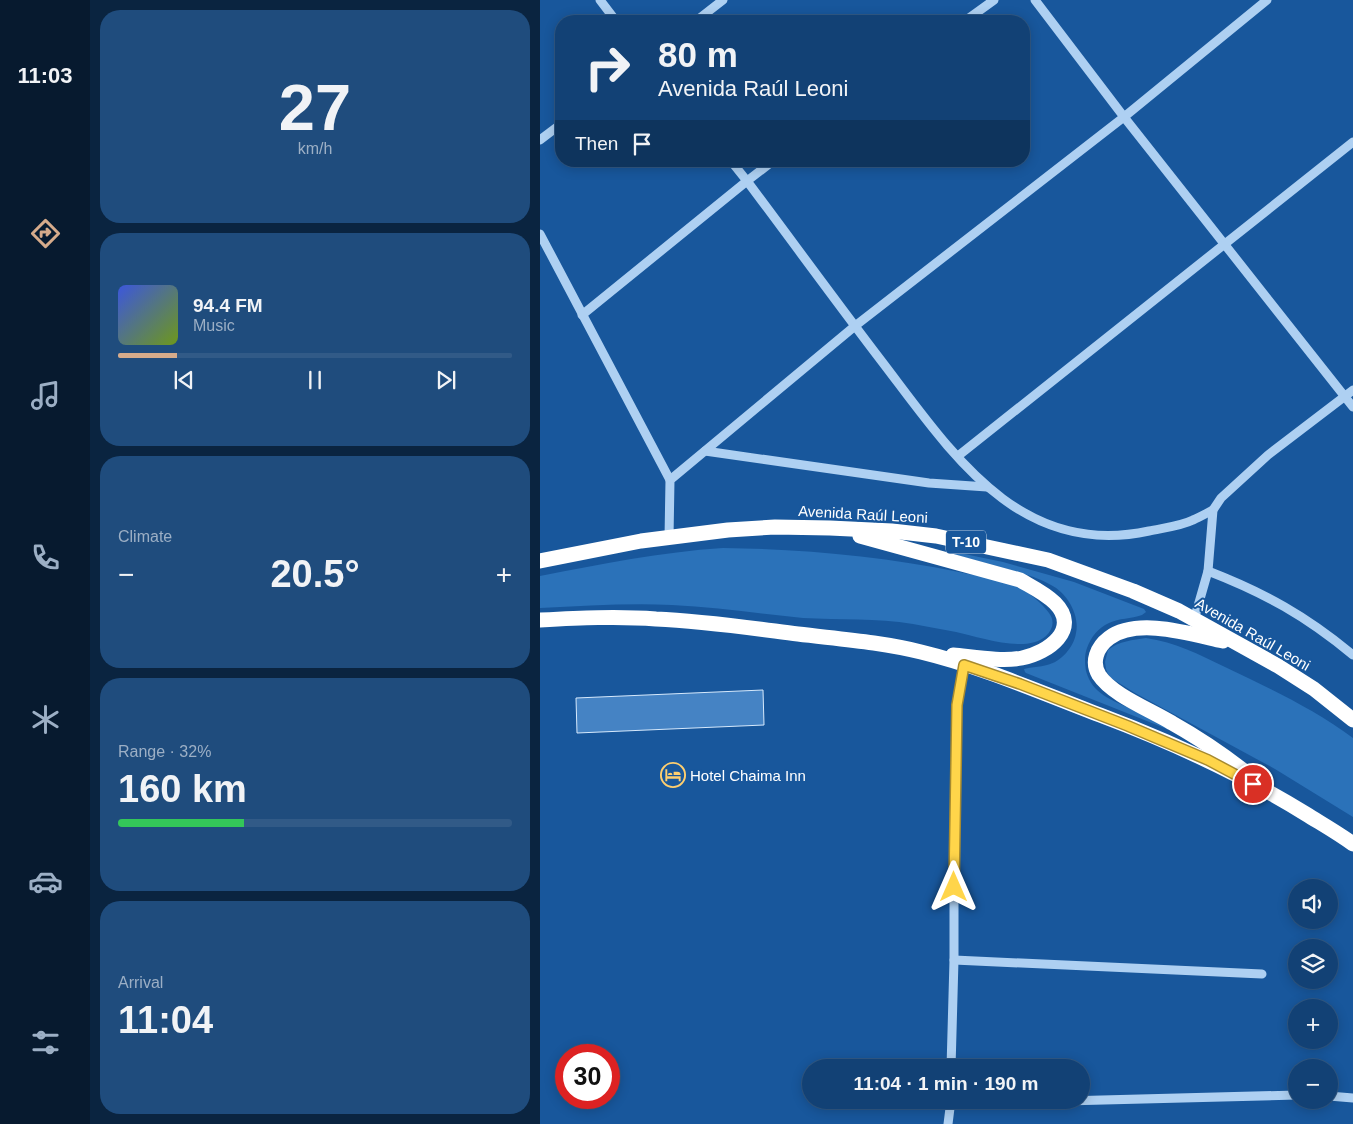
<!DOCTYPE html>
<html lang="en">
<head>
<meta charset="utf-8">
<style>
	body { margin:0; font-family:Helvetica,sans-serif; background:#1f4c7d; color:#f1f3f6; height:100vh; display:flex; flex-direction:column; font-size:19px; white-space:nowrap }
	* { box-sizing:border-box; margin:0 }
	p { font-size:16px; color:#9cafc5 }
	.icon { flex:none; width:28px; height:28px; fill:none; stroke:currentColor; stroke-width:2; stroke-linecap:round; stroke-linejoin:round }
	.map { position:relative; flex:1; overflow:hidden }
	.sheet { display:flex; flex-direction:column; gap:10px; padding:10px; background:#0a2440; width:450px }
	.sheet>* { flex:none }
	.hud { position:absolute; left:15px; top:15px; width:475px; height:152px; border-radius:20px; box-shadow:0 2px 12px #0003,0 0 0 1px #315a87; background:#124175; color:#f1f3f6; overflow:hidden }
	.tools { position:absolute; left:748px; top:879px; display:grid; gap:10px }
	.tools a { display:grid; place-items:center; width:50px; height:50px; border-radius:50%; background:#124175; box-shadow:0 2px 12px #0003,0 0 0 1px #315a87; font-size:25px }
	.speed { position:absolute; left:15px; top:1044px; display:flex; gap:10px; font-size:25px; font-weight:700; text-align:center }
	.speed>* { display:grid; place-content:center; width:65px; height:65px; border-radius:50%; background:#124175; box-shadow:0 2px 12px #0003,0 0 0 1px #315a87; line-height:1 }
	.speed .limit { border:8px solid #d22; background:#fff; color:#111 }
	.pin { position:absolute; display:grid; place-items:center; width:42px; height:42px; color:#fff; margin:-21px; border:2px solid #fff; border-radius:50%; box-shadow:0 1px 5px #0007 }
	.me { position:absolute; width:55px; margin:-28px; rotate:0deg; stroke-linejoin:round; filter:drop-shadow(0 0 4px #0008) }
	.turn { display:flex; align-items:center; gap:18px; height:105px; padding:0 20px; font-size:22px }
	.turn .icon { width:65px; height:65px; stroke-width:2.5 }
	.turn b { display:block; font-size:35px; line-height:42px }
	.then { display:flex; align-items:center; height:48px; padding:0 20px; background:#0003; gap:10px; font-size:19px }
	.big { font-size:38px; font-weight:600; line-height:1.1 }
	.sheet .card { flex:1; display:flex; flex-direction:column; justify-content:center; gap:8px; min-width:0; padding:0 18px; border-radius:20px; background:#1f4c7d }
	.sheet .dial { align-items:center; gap:0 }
	.dial b { font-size:65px; line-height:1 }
	.song { display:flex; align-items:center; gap:15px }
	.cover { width:60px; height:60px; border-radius:8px; background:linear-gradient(135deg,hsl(230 70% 55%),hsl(80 70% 35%)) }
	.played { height:5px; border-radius:2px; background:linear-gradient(90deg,#d6ab8b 15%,#315a87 15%) }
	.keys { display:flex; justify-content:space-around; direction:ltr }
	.heat { display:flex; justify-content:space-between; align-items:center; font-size:28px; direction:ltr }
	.charge { height:8px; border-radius:4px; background:linear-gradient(90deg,#34c759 32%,#315a87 0) }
	.trip { position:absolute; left:262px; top:1059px; width:288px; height:50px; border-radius:25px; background:#124175; box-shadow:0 2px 12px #0003,0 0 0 1px #315a87; font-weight:600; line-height:50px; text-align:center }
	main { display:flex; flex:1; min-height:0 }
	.dock { display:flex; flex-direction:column; width:90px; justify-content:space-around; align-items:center; background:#071a2f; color:#9cafc5 }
	.dock .icon { width:35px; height:35px }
	.dock .current { color:#d6ab8b }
	.dock b { font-size:22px; color:#f1f3f6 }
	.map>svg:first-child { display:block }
	.green { fill:#2b72b9 }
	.building { fill:#4583c4; stroke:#d6e9fc }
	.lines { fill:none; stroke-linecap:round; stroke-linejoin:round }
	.minor { stroke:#aed0f2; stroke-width:9 }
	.highway { stroke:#fff; stroke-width:15 }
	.route-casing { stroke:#a68a30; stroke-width:12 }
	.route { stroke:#ffd54a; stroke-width:9 }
	.labels { text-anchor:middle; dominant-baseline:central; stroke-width:4; stroke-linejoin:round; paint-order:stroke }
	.shield { fill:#18579c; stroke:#bacde1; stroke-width:1 }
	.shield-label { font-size:14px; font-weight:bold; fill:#fff }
	.street-label { font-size:15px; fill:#fff; stroke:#18579c }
	.poi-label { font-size:15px; fill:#fff; stroke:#18579c; text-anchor:start }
</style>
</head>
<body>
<main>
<nav class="dock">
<b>11:03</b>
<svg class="icon current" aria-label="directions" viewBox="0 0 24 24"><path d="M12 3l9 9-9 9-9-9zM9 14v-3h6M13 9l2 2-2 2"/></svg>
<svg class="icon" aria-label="music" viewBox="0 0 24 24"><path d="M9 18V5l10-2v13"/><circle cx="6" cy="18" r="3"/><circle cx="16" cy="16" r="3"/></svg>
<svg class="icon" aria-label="phone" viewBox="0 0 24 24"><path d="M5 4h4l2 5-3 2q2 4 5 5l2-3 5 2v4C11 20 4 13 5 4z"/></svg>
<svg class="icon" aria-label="climate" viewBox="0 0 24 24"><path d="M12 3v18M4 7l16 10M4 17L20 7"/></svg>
<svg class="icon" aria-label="car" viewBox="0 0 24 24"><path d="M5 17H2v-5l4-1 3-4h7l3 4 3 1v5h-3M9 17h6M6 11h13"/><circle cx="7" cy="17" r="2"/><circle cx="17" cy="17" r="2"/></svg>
<svg class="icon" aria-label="filters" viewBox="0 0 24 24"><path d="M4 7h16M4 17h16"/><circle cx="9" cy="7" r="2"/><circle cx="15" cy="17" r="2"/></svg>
</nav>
<section class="sheet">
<div class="card dial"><b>27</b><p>km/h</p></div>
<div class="card">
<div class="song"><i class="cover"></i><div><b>94.4 FM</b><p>Music</p></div></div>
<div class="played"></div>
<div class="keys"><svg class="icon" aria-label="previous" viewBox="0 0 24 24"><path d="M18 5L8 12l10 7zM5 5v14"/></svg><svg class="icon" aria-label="pause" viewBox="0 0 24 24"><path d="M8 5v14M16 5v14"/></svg><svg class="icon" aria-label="next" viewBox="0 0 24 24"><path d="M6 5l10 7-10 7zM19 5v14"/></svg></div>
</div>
<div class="card"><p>Climate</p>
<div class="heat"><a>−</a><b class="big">20.5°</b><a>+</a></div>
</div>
<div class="card"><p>Range · 32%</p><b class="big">160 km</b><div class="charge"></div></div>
<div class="card"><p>Arrival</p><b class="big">11:04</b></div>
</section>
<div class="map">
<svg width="813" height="1124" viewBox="0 0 813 1124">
	<rect width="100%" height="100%" fill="#18579c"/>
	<g class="green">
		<path d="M183 548C262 549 341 556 419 572 437 576 458 578 475 585 487 591 501 602 509 613 515 621 513 629 506 636 486 654 440 637 416 632 402 629 387 627 373 624 336 618 300 620 263 618 220 614 176 607 132 605 88 603 44 606 0 608V576C61 564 121 552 183 548Z"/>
		<path d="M410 551 463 562 534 582 604 609 606 612 602 615C591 619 579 618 569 623 558 628 551 637 547 648 544 656 545 664 546 671 552 694 572 700 591 709 603 714 614 719 626 725L627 729 486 673 485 672 484 669C492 667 500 667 507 665 521 662 534 647 536 633 540 615 527 593 511 585 497 577 480 573 464 568 446 563 427 558 409 553Z"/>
		<path d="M606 638C635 642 660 655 685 667 729 688 774 709 813 738V817L735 769 595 693 571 678 568 674 566 669 565 662 568 650C579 641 593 640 606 638Z"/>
	</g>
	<path class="building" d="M223 690 224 725 37 733 36 698Z"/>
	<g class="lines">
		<g class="minor">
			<path d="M60 0 76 21"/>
			<path d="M495 0 584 117 813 407"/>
			<path d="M156 21 183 0"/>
			<path d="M425 21 454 0"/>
			<path d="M0 140 21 124"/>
			<path d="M191 161 207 181C252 241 297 303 343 363 411 452 479 559 609 531 623 528 641 526 653 520 660 517 667 513 673 510"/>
			<path d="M0 234 130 480"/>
			<path d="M42 315 207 181 233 161"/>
			<path d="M165 451 389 483 447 487"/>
			<path d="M418 456 813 142"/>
			<path d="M129 538 130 480 315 326 584 117 727 0"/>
			<path d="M668 571C725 593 766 616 813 655"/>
			<path d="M654 620 668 571 673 510 681 498 728 455 813 390"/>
			<path d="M414 960 722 974"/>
			<path d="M411 1068 414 960V869L417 705 424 665"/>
			<path d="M789 1096 813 1098"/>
			<path d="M411 1104 756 1095"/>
			<path d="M408 1124 411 1100"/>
		</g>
		<g class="highway">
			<path d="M320 536 480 580C492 587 505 593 515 603 541 629 508 653 482 658 462 662 434 657 413 655"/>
			<path d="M0 561 101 541 188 530 235 527 290 528 352 531 396 536 508 560 593 591 639 611 738 666 774 689 813 720"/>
			<path d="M0 620C38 618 78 616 116 619 164 621 211 628 258 634 299 639 341 642 381 652 443 667 502 693 560 715 632 742 701 774 766 814 782 824 798 833 813 844"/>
			<path d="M683 641C651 634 597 617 569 638 557 647 551 662 559 675 572 695 611 710 632 723 657 737 681 753 704 771"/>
		</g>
	</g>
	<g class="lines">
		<defs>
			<path id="route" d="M414 887 417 705 424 665 480 684 588 726 668 760 713 784"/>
		</defs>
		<use href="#route" class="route-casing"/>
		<use href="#route" class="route"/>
	</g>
	<defs>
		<symbol id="hotel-ring" viewBox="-11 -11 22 22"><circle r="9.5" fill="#18579c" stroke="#ffcf6f" stroke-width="1.5"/><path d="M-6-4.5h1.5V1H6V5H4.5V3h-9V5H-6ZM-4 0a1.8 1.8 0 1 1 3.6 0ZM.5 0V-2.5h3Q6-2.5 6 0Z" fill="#ffcf6f"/></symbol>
	</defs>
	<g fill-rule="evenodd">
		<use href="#hotel-ring" x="119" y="761" width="28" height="28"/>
	</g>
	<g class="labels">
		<rect class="shield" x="406" y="530.5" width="40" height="23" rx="4"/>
		<g class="shield-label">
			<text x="426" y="542">T-10</text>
		</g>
		<g class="street-label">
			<text transform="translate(323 514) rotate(3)">Avenida Raúl Leoni</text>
			<text transform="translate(713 634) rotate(30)">Avenida Raúl Leoni</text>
		</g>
		<g class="poi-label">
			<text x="150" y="775">Hotel Chaima Inn</text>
		</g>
	</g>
</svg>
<div class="tools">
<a><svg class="icon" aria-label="sound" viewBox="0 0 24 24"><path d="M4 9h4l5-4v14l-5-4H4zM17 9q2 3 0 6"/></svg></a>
<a><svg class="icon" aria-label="layers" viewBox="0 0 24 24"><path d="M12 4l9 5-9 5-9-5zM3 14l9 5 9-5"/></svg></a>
<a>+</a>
<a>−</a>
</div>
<div class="speed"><div class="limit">30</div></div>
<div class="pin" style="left:713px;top:784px;background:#d93025"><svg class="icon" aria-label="arrive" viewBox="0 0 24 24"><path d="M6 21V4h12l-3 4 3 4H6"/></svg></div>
<svg class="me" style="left:414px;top:887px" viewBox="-20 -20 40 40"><path d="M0-17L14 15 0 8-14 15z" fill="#ffd54a" stroke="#fff" stroke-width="4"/></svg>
<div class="trip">11:04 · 1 min · 190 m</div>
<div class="hud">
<div class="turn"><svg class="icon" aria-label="right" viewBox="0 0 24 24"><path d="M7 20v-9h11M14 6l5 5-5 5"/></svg><div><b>80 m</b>Avenida Raúl Leoni</div></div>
<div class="then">Then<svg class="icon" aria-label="arrive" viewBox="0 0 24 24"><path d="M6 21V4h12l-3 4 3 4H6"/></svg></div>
</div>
</div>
</main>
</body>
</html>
